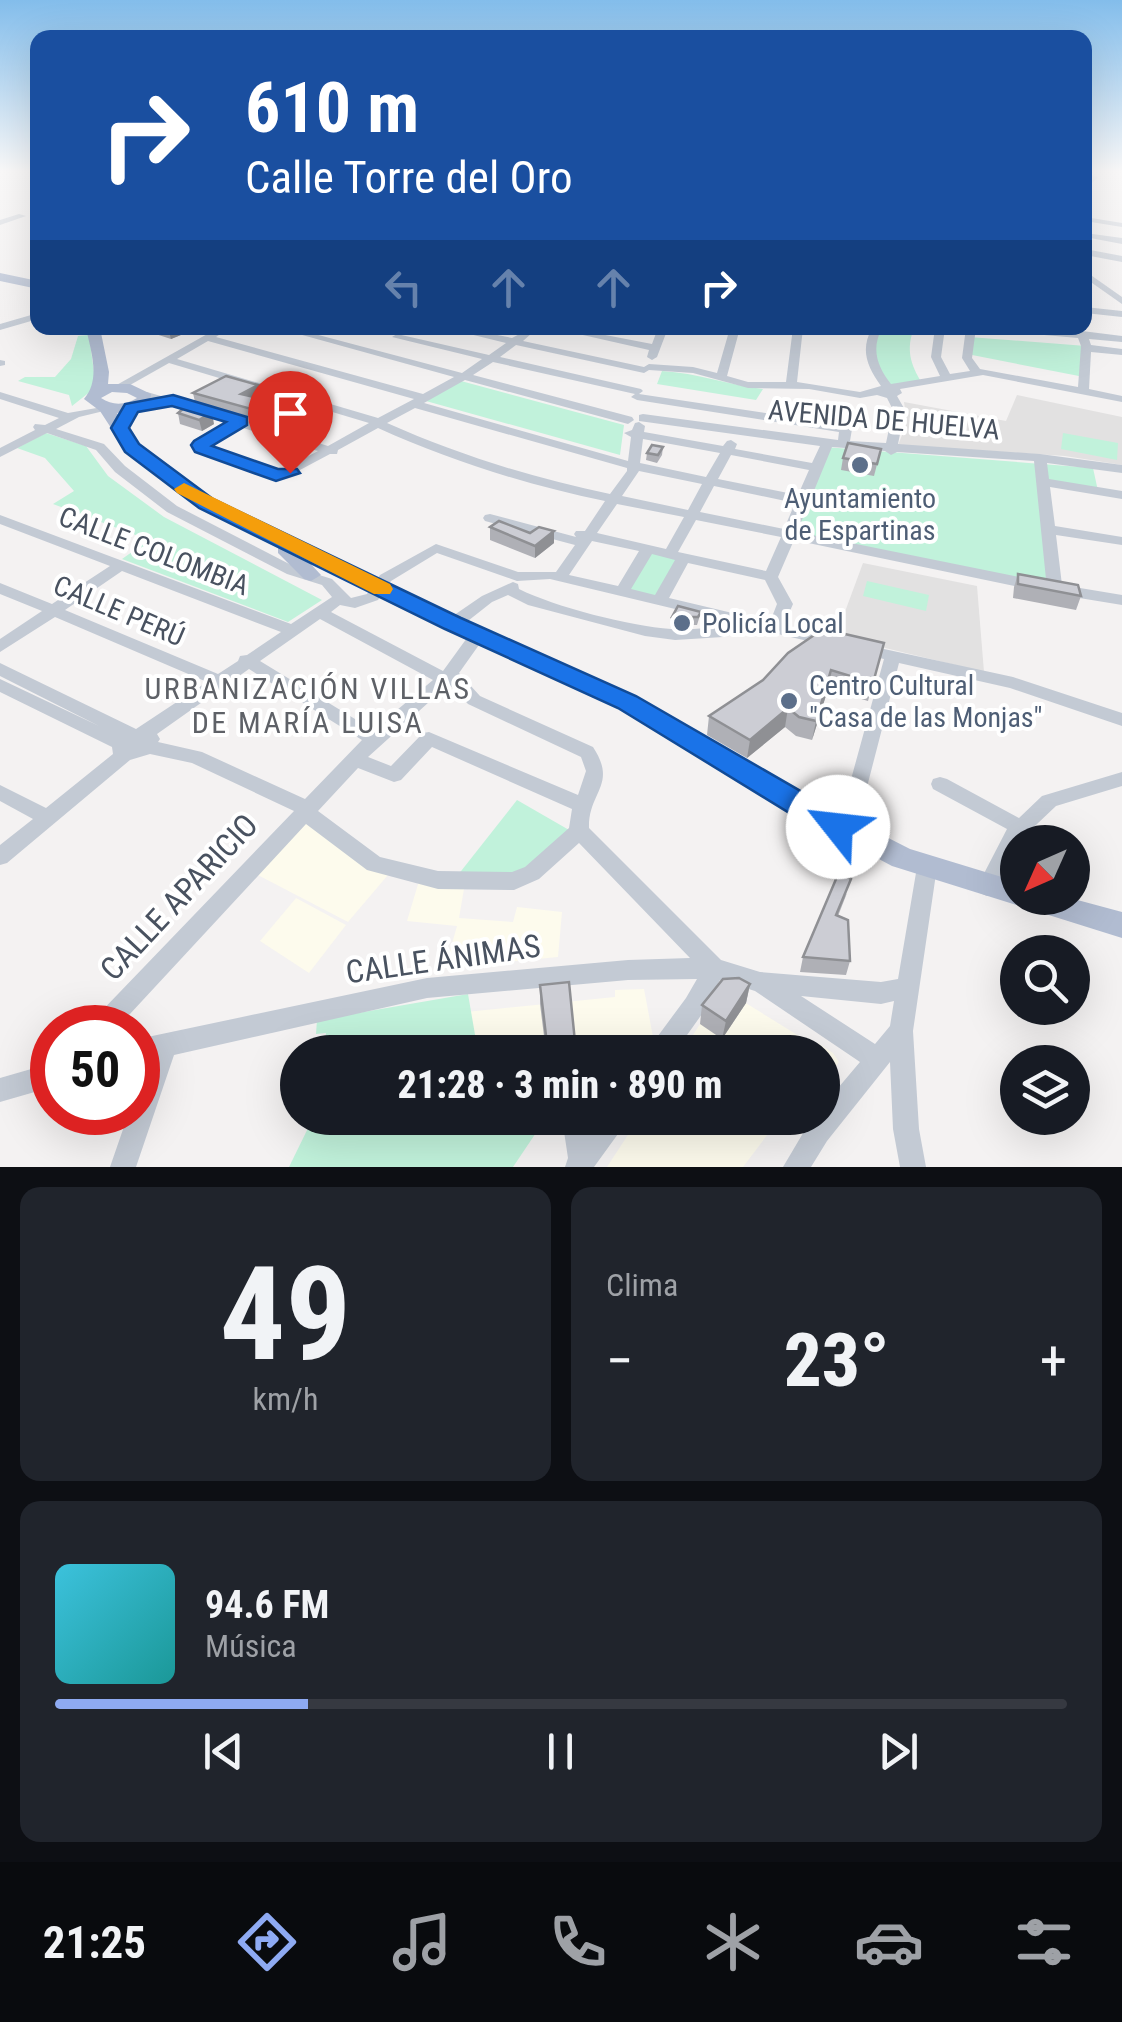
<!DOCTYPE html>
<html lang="es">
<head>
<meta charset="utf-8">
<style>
	body { margin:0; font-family:"Roboto Condensed",sans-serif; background:#20242c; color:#f1f3f6; height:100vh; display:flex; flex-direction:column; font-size:38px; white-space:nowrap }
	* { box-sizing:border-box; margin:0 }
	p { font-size:32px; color:#9ea1a6 }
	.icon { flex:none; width:55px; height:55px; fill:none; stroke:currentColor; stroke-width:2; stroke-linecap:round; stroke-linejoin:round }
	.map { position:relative; height:1167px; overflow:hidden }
	.side { display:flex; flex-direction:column; gap:20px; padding:20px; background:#0d0f14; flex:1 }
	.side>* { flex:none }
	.hud { position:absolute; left:30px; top:30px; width:1062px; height:305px; border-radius:20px; box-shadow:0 10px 40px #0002; background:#1a4fa0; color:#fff; overflow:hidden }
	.needle { width:65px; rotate:225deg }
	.tools { position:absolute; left:1000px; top:825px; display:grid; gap:20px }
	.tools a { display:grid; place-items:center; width:90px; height:90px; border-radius:50%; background:#171b24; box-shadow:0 10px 40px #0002; font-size:50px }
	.speed { position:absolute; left:30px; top:1005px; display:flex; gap:20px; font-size:50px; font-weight:700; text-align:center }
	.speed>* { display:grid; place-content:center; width:130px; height:130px; border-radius:50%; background:#171b24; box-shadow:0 10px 40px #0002; line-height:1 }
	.speed .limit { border:15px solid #d22; background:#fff; color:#111 }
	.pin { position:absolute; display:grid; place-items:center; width:85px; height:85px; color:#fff; margin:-102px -42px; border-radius:50% 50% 50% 0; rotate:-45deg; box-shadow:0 0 10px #0007 }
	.pin .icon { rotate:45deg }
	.me { position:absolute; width:110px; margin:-55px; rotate:299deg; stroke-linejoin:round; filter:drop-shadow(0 0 8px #0008) }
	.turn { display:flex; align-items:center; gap:35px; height:210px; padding:0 50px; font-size:45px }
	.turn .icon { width:130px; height:130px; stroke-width:2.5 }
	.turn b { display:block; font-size:70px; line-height:85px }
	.lanes { display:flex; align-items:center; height:95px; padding:0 50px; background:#0003; justify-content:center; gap:50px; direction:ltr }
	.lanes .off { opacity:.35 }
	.big { font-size:75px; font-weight:800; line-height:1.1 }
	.side .tile { flex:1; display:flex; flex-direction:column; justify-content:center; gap:15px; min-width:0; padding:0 35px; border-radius:20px; background:#20242c }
	.side .dial { align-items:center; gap:0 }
	.dial b { font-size:130px; line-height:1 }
	.song { display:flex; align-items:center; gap:30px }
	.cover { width:120px; height:120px; border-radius:15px; background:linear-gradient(135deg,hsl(190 70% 55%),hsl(180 70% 35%)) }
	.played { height:10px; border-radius:5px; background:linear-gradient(90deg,#8eaaf2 25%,#363941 25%) }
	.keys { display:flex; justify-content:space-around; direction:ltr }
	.heat { display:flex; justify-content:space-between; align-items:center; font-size:55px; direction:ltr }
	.side .tiles { flex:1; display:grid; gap:20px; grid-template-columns:1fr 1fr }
	.tile:last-child { grid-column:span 2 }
	.trip { position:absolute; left:280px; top:1035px; width:560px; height:100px; border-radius:50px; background:#171b24; box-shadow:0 10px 40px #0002; font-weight:800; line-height:100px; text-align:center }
	.tabs { display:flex; height:160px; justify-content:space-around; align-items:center; background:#090b0e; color:#9ea1a6 }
	.tabs .icon { width:70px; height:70px }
	.tabs .on { color:#8eaaf2 }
	.tabs b { font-size:45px; color:#f1f3f6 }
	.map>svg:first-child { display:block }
	.commercial { fill:#fdfbed }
	.education { fill:#e2e1e1 }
	.green { fill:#c1f2db }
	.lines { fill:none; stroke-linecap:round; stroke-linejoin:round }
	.minor { fill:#c3cad4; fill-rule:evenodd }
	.major { fill:#b1bcd1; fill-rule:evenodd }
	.wall { fill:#afb0b6 }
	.shaded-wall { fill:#8f9094 }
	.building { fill:#cccdd4; stroke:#8f9094; stroke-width:2.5 }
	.route { fill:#1a73e8; stroke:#114b97; stroke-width:2.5 }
	.slow { fill:#f59e0b }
	.service-dot { fill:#5c6f8a; stroke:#fff; stroke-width:4 }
	.labels { text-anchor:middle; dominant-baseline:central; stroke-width:8; stroke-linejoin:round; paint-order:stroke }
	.street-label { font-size:28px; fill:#495260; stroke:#fff }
	.service-label { font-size:28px; fill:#4e5e75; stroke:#fff; text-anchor:start }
	.neighbourhood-label { font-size:30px; letter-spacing:2.5px; fill:#5e6167; stroke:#fff }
	.near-street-label { font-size:32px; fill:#495260; stroke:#fff }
</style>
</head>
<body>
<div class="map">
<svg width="1122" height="1167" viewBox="0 0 1122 1167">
	<rect width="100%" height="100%" fill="#f4f2f2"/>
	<g class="commercial">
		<path d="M305 816 388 875 348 922 254 873Z"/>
		<path d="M419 881 465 883 459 918 513 922 517 907 562 912 558 957 445 968 457 926 407 921Z"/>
		<path d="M296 898 346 925 309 973 260 941Z"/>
		<path d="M644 989 653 1037 640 1052H471L466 1012 615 997V990Z"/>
		<path d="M736 997 815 1046 818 1043 833 1053 839 1062 823 1084 822 1052H682L715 1001Z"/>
		<path d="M639 1118H780L743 1167H607Z"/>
	</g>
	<g class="education">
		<path d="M1017 395 1122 417V465L1065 456 898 445 907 423 904 402 1006 421Z"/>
		<path d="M863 563 977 586 984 672 836 636Z"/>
	</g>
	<g class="green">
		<path d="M877 328H914C906 349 910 364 922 383L883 387 870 341Z"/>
		<path d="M89 335 96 387 72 406 69 395 18 381 25 377H55L71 359 78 336Z"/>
		<path d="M969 337 1086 346 1084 377 967 354Z"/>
		<path d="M662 371C697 373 728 385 763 389L756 400 657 384Z"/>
		<path d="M461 381 624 425 620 455 426 401Z"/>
		<path d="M46 433 86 446 108 476 164 517 322 600 288 622 122 559 149 540 53 504 74 491 45 458 17 448Z"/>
		<path d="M1063 433 1118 443 1117 460 1061 449Z"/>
		<path d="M825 447 1093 468 1098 491 1043 482 1055 589 787 536Z"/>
		<path d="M648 549 684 557 659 602 621 593Z"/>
		<path d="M867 581 929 595 926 611 863 596Z"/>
		<path d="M517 800 576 834 532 873 454 880Z"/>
		<path d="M468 994 478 1052H323L326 1033 316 1034 317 1020Z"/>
		<path d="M313 1118H537L544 1121 513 1167H289Z"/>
	</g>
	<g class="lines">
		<g class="minor">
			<path d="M1091 175 1098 177 1085 190V183Z"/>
			<path d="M19 214 26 216 0 225V220Z"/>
			<path d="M1085 217 1122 223V227L1085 221Z"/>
			<path d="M1085 233 1122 238V244L1085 237Z"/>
			<path d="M1085 249 1122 256V262L1085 255Z"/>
			<path d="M1085 271 1122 297V304L1085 278Z"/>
			<path d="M1085 307 1122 311V317L1085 313Z"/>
			<path d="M38 313V319L0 330V324Z"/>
			<path d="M218 328H229L216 337 423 394 454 377 277 328H292L462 373 482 359 392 337 397 334 489 355 506 343 445 328H462L512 338 527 330 532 333 523 341 644 367 649 364 693 367 717 373 730 328H740L727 376 748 382H786L793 328H803L797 382 860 392 881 386C867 366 860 350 872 328H882C871 349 877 366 891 384L940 376 931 357 935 328H945L941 357 950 374 970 371 962 358 966 328H976L972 358 980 369 1078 387 1081 346 1078 338 998 331 993 328 1082 331 1122 336V342L1089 339 1091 345 1122 349V355L1091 352 1089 389 1122 396V402L983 375 900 389 902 393 897 396 905 410 898 444 1040 454 1122 465V473L1047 463 1049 479 1122 491V499L1050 487 1055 526 1122 537V545L1056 535 1062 585 1122 595V605L1055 594 1047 589 1034 461 897 452 891 455 885 451 832 447 797 532 1034 580 1042 585 1034 590 794 540 778 577 793 604 784 625 835 637 837 641 835 645 829 646 735 624 729 636 723 637 675 640 645 636 528 605 508 595 492 602 459 628 453 629 445 624 447 620 482 596 513 582 518 584 519 589C555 607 630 626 671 629 686 631 702 628 718 627L721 620 550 579 517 581 437 553 391 581 378 600 355 608 340 605 331 612 443 671 472 631H484L486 635 459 673 480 696 593 747C618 785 588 792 589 828L721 960 760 972 881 982 898 979 917 867 920 861 927 859 934 861 937 867 913 1031 919 1129 926 1167H900L893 1129 890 1062 827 1141 811 1167H783L809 1123 813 1118H822V1107L860 1062 755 991 720 980 702 1014 675 1052H649L652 1044 686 998 697 979 628 980 427 998 174 1055 136 1167H110L129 1112H138V1089L148 1060 138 1062V1039L427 978 628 960 690 958 579 843 539 879 514 890 438 889 367 870 306 824 117 1028H89L93 1020 294 811 192 763 150 754 130 760 7 863 0 865V845L33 819 0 801V785L46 808 113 754 112 747 0 692V679L99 726 0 676V663L136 729 207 682 55 617 0 652V639L42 611 0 594V583L52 604 110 566 0 524V515L291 624 332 597 322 585 287 574 167 512 115 472 96 450 47 433 0 457V448L35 430 33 427 35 424 45 425 59 418 0 399V392L68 413 108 406V410L79 417 56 429 104 444 125 466 177 506 297 568 332 579 351 598 367 594 380 575 436 544 518 572H556L575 545 485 521 483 518 485 515 490 514 576 537 574 534 576 531H585L605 501C527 485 451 461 378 428L338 450 337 454H330L283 479 197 451 195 448 201 439 228 423 139 396V392H147L237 418H245L247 421 328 446 369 423 169 363 123 389H115L113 387ZM208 341 414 399 378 418 177 359ZM516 345 644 373 649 370 693 373 748 388 809 389 860 398 877 395 887 398 893 410 886 443 850 441 852 429 846 425 639 394 643 391 641 389 500 357ZM493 362 635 394 631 397 637 400 839 432 838 440 643 414 639 415V421L820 446 812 463 735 449 737 444 731 440 727 441 723 446 644 432 645 426 639 422 635 423 632 430 624 433 631 437 628 461 424 403 465 380 628 424 634 420 632 417 473 375ZM415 408 627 468V471L610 494C533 478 459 455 387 423ZM240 427 318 451 282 470 208 446ZM643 439 720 453 706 477 640 463ZM731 455 809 470 798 495 718 479ZM639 471 702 484 688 510 622 496ZM714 486 795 503 784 529 700 512ZM617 504 684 517 666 549 597 533ZM696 520 781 537 766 571 678 552ZM592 541 639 551 618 586 569 575ZM652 554 675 560 655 595 631 589ZM688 563 765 580 777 604 770 622 669 598ZM122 571 281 632 247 655 240 656 238 661 218 674 65 610ZM320 619 433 680 373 730 260 661ZM249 669 362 740 305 799 202 752 158 742 160 739 157 734ZM449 684 468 704 581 757 586 771 578 795 429 732 423 733 391 766 368 757ZM432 747 572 809 569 828 525 867 512 872 438 871 380 857 318 811 358 768 394 782 401 780ZM801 996 881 1004 894 1001 890 1026 875 1044Z"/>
			<path d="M552 328H569L652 344 658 328H668L657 357 652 360 647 357 649 350Z"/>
			<path d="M0 360 5 361V365L0 366Z"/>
			<path d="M861 644 1013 677 1122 713V726L1010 688 899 663 868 783 845 833 838 835 831 833 828 827 850 783 884 659 855 653 853 649 855 645Z"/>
			<path d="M1122 772V786L1056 806 1018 842 994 893 987 896 980 893 977 887 1007 829 933 789 931 784 933 779 940 777 947 779 1019 818 1042 796Z"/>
			<path d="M52 1063V1087L0 1102V1078Z"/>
			<path d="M562 1118H587L590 1130 599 1118H627L623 1127 594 1167H565L568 1158Z"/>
		</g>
		<g class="major">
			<path d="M0 273 38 281V289L0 281Z"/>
			<path d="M86 328H100L109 372 108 384H130L151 394 150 403 136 411 117 413 138 445 212 499 369 576 635 696 784 785 910 849 1018 882V898H1070L1122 912V938L892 866 766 799 619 708 308 561 321 575 311 581 304 579 278 553V546L200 507 126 451 100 411 84 399C101 379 91 352 86 328ZM112 392 127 393 137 398C125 405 113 406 101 398Z"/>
		</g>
	</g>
	<g class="wall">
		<path d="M137 328H198L171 339Z"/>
		<path d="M193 393 260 394 254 397 297 407 298 416 283 426 195 402Z"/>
		<path d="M178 413 214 424 202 431 180 424Z"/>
		<path d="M663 447 662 455 657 463 646 460 647 453Z"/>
		<path d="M881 449 874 476 841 470 843 458Z"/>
		<path d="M490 527 530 533 554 531V543L535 558 490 540Z"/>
		<path d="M1018 574 1081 596 1076 610 1013 598 1014 587Z"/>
		<path d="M701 612 697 625H671L672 617Z"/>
		<path d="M884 643 868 701 828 689 812 740 796 736 785 727 747 758 707 735 709 716Z"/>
		<path d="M847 893 838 916 850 961 846 975 800 972 803 957Z"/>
		<path d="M750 984 746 1003 722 1039 700 1024 702 1005Z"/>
		<path d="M540 985 575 1042 574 1052H546L540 1004Z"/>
	</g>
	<g class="shaded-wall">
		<path d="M168 328H198L171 339Z"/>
		<path d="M258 385 260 394 243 404 241 394Z"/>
		<path d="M297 407 298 416 283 426 281 417Z"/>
		<path d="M212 412 214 424 202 431 199 420Z"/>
		<path d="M554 531V543L535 558V546Z"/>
		<path d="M831 670 828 689 812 740 816 721Z"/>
		<path d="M788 708 785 727 747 758 750 740Z"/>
		<path d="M750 984 746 1003 722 1039 726 1021Z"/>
	</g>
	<g class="building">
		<path d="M226 376 258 385 241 394 297 407 281 417 193 393Z"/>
		<path d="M189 404 212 412 199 420 178 413Z"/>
		<path d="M848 443 881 449 877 464 843 458Z"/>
		<path d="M652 445 663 447 658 455 647 453Z"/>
		<path d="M499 521 530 533 539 527 554 531 535 546 490 527Z"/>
		<path d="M1018 574 1078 585 1081 596 1018 584Z"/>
		<path d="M678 606 701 612 698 617H672Z"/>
		<path d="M823 629 884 643 873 683 831 670 816 721 799 717 788 708 750 740 709 716 763 680 788 653Z"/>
		<path d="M839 872 851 879 836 915 848 920 850 961 803 957Z"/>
		<path d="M739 978 750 984 726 1021 702 1005 723 979Z"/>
		<path d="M569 982 575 1042 547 1044 540 985Z"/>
	</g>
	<linearGradient id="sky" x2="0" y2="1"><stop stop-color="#83bdeb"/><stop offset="0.51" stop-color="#faf9f9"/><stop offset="1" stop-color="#faf9f9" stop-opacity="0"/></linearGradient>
	<rect width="1122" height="336" fill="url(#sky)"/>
	<path class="route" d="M173 395 247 417V425L212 446 278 469H297L300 473 276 481 195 452 191 445 194 441 226 422 172 406 138 412 129 428 139 444 213 499 461 618 636 696 849 819 853 827 849 836 838 839 827 836 618 708 445 629 199 508 125 452 111 428 125 404Z"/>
	<path class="slow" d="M184 483 390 584 393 589 390 594H374L177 493 174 489Z"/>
	<g class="service-dot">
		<circle cx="860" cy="465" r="10"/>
		<circle cx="682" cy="623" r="10"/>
		<circle cx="789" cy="701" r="10"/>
	</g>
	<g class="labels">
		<g class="street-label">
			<text transform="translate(884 420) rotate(5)">AVENIDA DE HUELVA</text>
			<text transform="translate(154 551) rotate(21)">CALLE COLOMBIA</text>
			<text transform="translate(119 611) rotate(23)">CALLE PERÚ</text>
		</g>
		<g class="service-label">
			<text x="860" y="498" text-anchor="middle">Ayuntamiento<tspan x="860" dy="32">de Espartinas</tspan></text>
			<text x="702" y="623">Policía Local</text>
			<text x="809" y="685">Centro Cultural<tspan x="809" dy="32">"Casa de las Monjas"</tspan></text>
		</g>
		<g class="neighbourhood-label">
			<text x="308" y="688">URBANIZACIÓN VILLAS<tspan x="308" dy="34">DE MARÍA LUISA</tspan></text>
		</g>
		<g class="near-street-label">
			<text transform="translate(179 897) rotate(-47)">CALLE APARICIO</text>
			<text transform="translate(443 959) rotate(-8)">CALLE ÁNIMAS</text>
		</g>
	</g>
</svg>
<div class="tools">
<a><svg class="needle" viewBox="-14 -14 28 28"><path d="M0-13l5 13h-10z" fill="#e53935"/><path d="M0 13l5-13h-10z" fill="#9ea1a6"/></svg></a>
<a><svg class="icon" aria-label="search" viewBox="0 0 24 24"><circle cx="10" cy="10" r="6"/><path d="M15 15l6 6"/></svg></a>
<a><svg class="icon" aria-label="layers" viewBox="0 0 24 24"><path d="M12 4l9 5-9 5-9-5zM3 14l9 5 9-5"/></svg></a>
</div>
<div class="speed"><div class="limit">50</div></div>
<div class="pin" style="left:290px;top:473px;background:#d93025"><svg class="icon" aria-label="arrive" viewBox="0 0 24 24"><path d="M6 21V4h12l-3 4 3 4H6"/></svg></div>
<svg class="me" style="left:838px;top:827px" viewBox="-20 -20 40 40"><circle r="19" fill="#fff"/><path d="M0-13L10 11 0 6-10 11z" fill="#1a73e8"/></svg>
<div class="trip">21:28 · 3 min · 890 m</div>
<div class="hud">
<div class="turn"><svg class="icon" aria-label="right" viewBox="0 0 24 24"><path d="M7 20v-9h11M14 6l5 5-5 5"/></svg><div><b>610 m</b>Calle Torre del Oro</div></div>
<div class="lanes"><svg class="icon off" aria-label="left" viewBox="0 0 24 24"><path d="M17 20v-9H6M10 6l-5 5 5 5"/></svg><svg class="icon off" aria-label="ahead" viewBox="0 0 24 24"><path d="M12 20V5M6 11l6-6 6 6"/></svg><svg class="icon off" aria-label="ahead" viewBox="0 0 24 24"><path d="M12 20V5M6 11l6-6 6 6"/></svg><svg class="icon" aria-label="right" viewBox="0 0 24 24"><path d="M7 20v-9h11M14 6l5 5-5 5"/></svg></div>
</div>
</div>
<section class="side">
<div class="tiles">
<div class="tile dial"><b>49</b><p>km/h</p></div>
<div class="tile"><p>Clima</p>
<div class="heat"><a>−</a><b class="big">23°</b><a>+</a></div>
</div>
<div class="tile">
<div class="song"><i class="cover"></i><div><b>94.6 FM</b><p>Música</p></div></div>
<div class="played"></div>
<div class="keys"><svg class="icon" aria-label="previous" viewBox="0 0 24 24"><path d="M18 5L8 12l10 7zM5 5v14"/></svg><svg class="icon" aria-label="pause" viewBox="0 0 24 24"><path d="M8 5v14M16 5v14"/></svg><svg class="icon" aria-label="next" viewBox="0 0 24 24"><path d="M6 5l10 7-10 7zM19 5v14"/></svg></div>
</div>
</div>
</section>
<nav class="tabs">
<b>21:25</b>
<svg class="icon on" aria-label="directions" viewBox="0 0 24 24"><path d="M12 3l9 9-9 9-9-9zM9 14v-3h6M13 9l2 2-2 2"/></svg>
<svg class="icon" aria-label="music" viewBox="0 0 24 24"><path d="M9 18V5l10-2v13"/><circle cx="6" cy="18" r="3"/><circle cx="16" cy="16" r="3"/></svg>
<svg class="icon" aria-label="phone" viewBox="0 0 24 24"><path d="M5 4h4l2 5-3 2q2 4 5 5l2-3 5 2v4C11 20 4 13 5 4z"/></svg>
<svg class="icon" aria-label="climate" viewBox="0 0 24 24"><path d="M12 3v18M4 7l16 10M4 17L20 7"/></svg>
<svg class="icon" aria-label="car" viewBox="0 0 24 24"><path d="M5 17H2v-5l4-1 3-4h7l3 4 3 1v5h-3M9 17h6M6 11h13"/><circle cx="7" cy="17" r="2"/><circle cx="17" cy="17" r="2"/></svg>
<svg class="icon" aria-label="filters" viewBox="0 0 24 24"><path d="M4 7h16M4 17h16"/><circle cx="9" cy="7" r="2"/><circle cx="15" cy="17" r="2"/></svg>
</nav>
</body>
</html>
